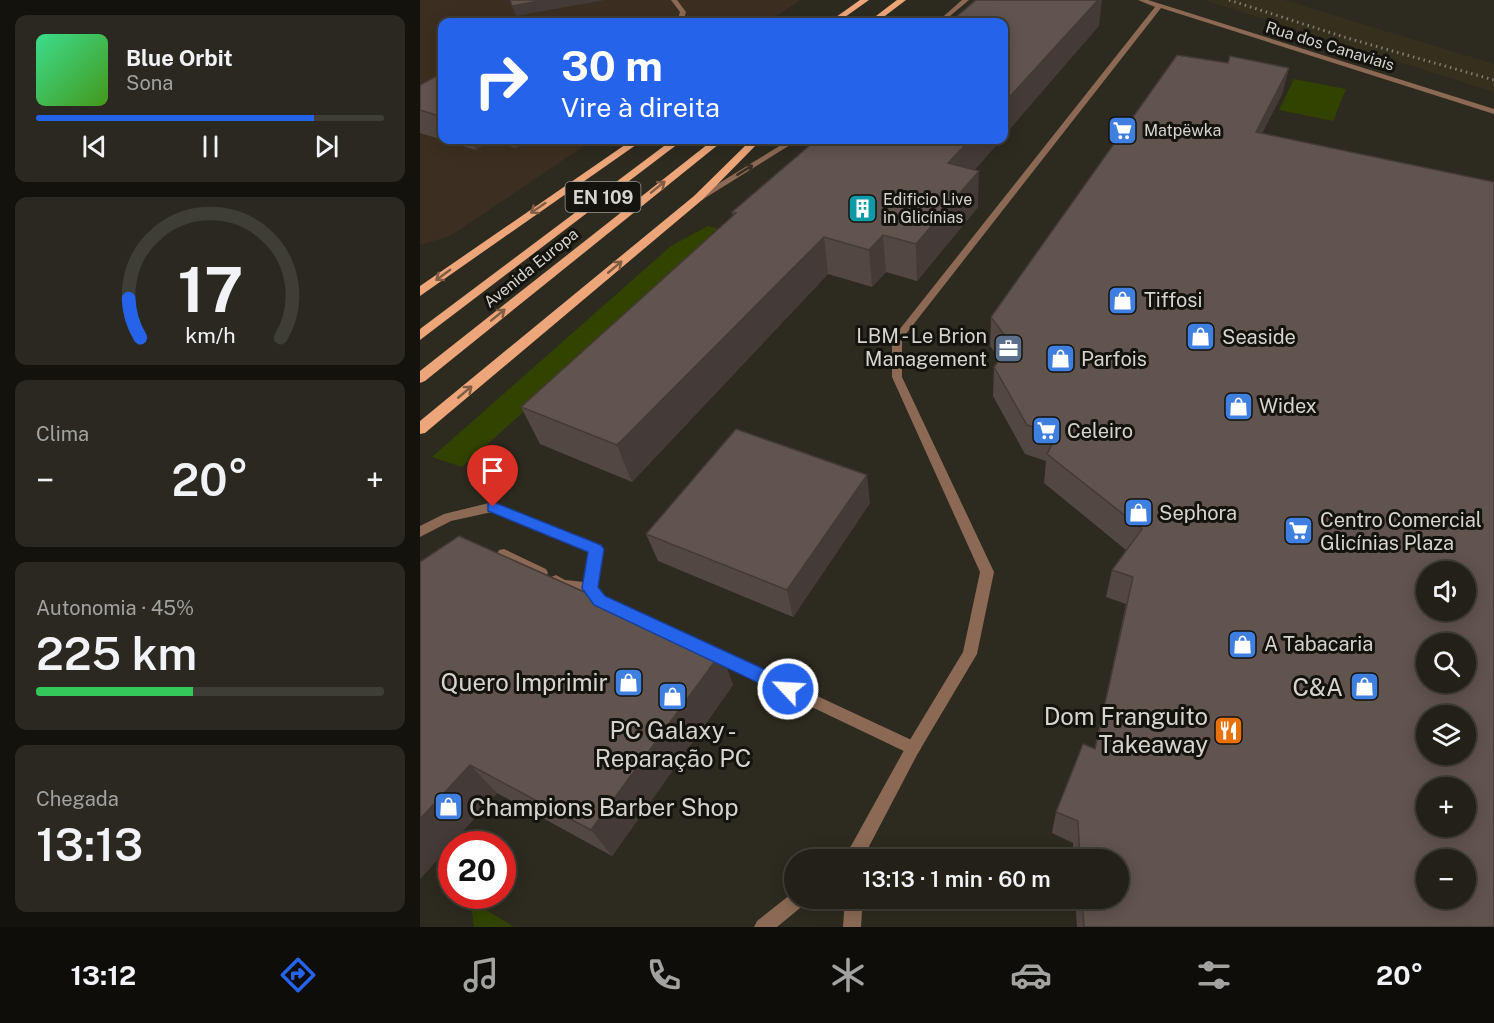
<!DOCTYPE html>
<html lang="pt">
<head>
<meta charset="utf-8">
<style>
	body { margin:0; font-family:"Public Sans",sans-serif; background:#2a2820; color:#f1f3f6; height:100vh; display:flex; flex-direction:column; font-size:22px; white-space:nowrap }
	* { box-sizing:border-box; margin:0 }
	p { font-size:20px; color:#a2a3a1 }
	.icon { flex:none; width:33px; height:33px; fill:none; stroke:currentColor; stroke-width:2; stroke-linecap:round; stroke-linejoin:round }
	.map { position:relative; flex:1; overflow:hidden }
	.details { display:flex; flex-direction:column; gap:15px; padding:15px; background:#13120d; width:420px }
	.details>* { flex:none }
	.guide { position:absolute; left:18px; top:18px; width:570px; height:126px; border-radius:12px; box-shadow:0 3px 15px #0003,0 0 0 2px #3f3e36; background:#2563eb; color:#fff; overflow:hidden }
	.fabs { position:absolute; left:996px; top:561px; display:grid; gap:12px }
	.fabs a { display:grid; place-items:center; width:60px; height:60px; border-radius:50%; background:#222017; box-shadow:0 3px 15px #0003,0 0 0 2px #3f3e36; font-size:30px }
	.speed { position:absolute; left:18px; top:831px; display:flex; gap:12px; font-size:30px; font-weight:700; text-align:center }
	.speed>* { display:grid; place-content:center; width:78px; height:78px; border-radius:50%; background:#222017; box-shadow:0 3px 15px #0003,0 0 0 2px #3f3e36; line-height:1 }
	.speed .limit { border:9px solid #d22; background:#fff; color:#111 }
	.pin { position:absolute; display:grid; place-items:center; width:51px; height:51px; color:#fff; margin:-62px -26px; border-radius:50% 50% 50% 0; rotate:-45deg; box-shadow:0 0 6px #0007 }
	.pin .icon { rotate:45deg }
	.me { position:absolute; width:66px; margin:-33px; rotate:295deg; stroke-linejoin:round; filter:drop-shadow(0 0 4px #0008) }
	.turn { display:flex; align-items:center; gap:21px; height:126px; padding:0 24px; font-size:27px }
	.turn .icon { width:78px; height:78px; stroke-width:2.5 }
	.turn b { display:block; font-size:42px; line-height:51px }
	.big { font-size:45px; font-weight:600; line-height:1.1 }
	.details .widget { flex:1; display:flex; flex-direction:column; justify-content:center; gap:9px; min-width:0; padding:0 21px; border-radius:12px; background:#2a2820 }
	.details .dial { align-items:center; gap:0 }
	.dial svg { height:156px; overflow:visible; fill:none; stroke:#3f3e36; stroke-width:7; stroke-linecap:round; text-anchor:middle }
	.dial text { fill:#f1f3f6; stroke:none }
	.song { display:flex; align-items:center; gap:18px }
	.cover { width:72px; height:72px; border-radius:9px; background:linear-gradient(135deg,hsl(150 70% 55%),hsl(100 70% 35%)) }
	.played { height:6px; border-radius:3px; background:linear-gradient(90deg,#2563eb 80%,#3f3e36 80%) }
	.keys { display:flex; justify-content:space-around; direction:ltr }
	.heat { display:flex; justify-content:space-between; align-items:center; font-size:33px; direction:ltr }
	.charge { height:9px; border-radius:4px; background:linear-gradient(90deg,#34c759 45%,#3f3e36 0) }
	.trip { position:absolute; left:364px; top:849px; width:345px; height:60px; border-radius:30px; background:#222017; box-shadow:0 3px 15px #0003,0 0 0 2px #3f3e36; font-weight:600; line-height:60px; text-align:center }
	.dock { display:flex; height:96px; justify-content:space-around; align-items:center; background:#0e0d09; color:#a2a3a1 }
	.dock .icon { width:42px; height:42px }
	.dock .on { color:#2563eb }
	.dock b { font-size:27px; color:#f1f3f6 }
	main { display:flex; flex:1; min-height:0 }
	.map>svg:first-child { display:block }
	.commercial { fill:#3c2f21 }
	.built { fill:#35301e }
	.green { fill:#324300 }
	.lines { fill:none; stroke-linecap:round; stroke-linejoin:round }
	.service { fill:#8b6954; fill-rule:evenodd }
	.minor { fill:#8b6954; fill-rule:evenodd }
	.primary { fill:#eda67a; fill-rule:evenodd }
	.rail { stroke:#7f7d74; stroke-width:3; stroke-dasharray:1.5 4; stroke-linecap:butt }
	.wall { fill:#534743 }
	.shaded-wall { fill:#443a37 }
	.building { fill:#61534e; stroke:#443a37; stroke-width:1.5; fill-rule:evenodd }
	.oneway { stroke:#382d23 }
	.oneway2 { stroke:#805c44 }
	.route { fill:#2563eb; stroke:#184099; stroke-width:1.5 }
	.labels { text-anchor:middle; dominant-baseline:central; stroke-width:6; stroke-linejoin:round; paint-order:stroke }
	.far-street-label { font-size:16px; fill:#d6d4cd; stroke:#14130e }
	.far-poi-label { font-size:16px; fill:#d6d4cd; stroke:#14130e; text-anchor:start }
	.shield { fill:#14130e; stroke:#9c9a94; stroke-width:1.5 }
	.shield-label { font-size:18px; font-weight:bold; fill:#d6d4cd }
	.poi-label { font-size:20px; fill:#d6d4cd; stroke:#14130e; text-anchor:start }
	.near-poi-label { font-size:24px; fill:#d6d4cd; stroke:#14130e; text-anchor:end }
</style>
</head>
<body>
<main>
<section class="details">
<div class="widget">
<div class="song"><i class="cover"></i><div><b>Blue Orbit</b><p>Sona</p></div></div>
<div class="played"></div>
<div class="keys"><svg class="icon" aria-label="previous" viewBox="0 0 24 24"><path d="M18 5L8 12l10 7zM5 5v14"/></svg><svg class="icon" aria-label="pause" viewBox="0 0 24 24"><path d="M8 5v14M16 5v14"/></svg><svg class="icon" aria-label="next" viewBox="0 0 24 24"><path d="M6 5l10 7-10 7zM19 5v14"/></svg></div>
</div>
<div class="widget dial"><svg viewBox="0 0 100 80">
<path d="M14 69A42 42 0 1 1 86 69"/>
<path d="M14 69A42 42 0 0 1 8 49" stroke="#2563eb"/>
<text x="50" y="56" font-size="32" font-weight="700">17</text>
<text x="50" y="72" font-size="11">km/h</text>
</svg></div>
<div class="widget"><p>Clima</p>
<div class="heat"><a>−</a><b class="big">20°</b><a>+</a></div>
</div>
<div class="widget"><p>Autonomia · 45%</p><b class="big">225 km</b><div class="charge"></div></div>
<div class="widget"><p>Chegada</p><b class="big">13:13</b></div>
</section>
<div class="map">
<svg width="1074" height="927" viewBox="0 0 1074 927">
	<rect width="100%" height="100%" fill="#2d2a1f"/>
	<path class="commercial" d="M0 0H381L347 22H22V140H173L30 236 0 245Z"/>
	<path class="built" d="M783 0H864L1074 64V92Z"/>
	<g class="green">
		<path d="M874 79 926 89 913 121 859 110Z"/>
		<path d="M288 226 305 231 42 467 12 457 251 246Z"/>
		<path d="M50 900 94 927H54Z"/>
	</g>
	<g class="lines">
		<g class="service">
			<path d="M251 0H257L266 12 263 22H257L260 12Z"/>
			<path d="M73 502 181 545 183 549 177 587 185 596 196 602 198 606 196 610C183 614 173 602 166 593 154 592 137 593 129 581L131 577 136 575 145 580 164 582 169 552 72 512 31 521 0 537V526L24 514Z"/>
			<path d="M84 549 126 569 128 573 126 577 121 578 116 577 79 558 77 554 79 550Z"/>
			<path d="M288 645 498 743 501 748 498 753 493 755 488 753 283 655 281 651 283 647Z"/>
		</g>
		<g class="minor">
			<path d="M542 0H549L523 22H517Z"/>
			<path d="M718 0H728L1074 109V114L741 8 482 339V377L574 572 557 654 498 753 443 858 420 860 422 854 431 846 488 743 543 652 560 572 472 377V339L735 7Z"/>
			<path d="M369 140H378L282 200H276L275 198Z"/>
			<path d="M375 891V898H387L385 904 357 927H334L337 921Z"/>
			<path d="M425 898H443L441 927H423Z"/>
		</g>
		<g class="primary">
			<path d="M440 0H449L418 22H409Z"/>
			<path d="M477 0H486L457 22H448Z"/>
			<path d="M212 140H223L0 296V286Z"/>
			<path d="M252 140H263L0 340V329Z"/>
			<path d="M293 140H304L5 381 0 383V371Z"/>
			<path d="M331 140H341L282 200 5 433 0 434V421L274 196Z"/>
		</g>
		<path class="rail" d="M809 0 927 38 1074 80"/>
	</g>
	<g class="wall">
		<path d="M808 63 869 68 862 94 842 133 1074 927H657L655 898H699V860H653V843L632 833 636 812 675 748 706 604 686 597 692 570 706 550 624 483 626 461 605 454 573 396 574 367 580 359 570 346 571 317Z"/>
		<path d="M22 73V140H109L96 148 70 141 56 150 0 133V85Z"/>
		<path d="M396 140H581L554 170 558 207 497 281 466 272 452 287 408 274 212 482 120 444 101 407 313 216 312 212Z"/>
		<path d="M450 503 373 617 238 561 226 534Z"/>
		<path d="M0 562 301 653 313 685 192 856 77 793 0 879Z"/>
	</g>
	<g class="shaded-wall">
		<path d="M124 0H185L96 16 92 6Z"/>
		<path d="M678 0H682L679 26 584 136V103Z"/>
		<path d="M869 68 862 94 829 159 836 132Z"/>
		<path d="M51 140H70V141L56 150Z"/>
		<path d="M92 140H109L96 148Z"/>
		<path d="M550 140H581L529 199 528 163Z"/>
		<path d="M559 171 558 207 497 281 496 244Z"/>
		<path d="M463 235 466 272 452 287 449 250Z"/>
		<path d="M404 237 408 274 212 482 197 445Z"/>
		<path d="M447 475 450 503 373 617 367 590Z"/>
		<path d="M301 653 313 685 192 856 171 830Z"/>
		<path d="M50 765 77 793 0 879V819Z"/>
	</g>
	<g class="building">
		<path d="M90 0H124L92 6Z"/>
		<path d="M556 0H678L584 103V22H530Z"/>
		<path d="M757 55 808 63 810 56 869 68 836 132 1074 182V927H664L662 898H699V860H660L658 821 636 812 663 744 675 749 713 577 692 570 722 529 627 454 637 434 607 425 574 367 591 344 571 317ZM1006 572H1046V610H1006ZM1006 644H1046V682H1006ZM1006 716H1046V754H1006ZM1006 788H1046V826H1006ZM1006 860H1046V898H1006Z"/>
		<path d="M22 73V117L0 110V85Z"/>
		<path d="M396 140H550L528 163 559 171 496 244 463 235 449 250 404 237 197 445 101 407 316 213 312 212Z"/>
		<path d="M316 429 447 475 367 590 226 534Z"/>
		<path d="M39 536 301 653 171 830 50 765 0 819V562Z"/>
	</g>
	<defs><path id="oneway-shaft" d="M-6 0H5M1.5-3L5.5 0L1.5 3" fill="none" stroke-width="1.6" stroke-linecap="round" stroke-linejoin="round" transform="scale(1.5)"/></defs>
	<use class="oneway" href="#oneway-shaft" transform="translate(325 170) rotate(-32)"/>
	<g class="oneway2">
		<use href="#oneway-shaft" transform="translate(238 187) rotate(-39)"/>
		<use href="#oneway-shaft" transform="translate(118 208) rotate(146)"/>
		<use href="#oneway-shaft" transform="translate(195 267) rotate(-40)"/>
		<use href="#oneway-shaft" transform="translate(23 275) rotate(144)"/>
		<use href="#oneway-shaft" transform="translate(78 315) rotate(-39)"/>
		<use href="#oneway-shaft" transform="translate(45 392) rotate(-40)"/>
	</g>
	<path class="route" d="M73 502 181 545 184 549 178 587 185 596 374 683 376 689 374 694 368 696 362 694 174 605 162 588 168 552 68 511V503Z"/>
	<defs>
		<symbol id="supermarket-square" viewBox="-11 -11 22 22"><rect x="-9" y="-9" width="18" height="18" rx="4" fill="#3f7fe0" stroke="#14130e"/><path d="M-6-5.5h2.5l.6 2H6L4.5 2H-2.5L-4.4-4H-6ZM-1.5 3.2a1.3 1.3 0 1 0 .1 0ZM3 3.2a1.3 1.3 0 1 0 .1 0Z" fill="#fff"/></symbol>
		<symbol id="building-square" viewBox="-11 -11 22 22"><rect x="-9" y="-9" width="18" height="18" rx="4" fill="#0f9aa8" stroke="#14130e"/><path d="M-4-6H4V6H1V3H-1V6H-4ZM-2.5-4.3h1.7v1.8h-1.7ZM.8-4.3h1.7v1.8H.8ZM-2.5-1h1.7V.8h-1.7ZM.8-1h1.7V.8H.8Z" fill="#fff"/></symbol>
		<symbol id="shop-square" viewBox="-11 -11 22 22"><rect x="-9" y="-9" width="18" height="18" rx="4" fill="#3f7fe0" stroke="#14130e"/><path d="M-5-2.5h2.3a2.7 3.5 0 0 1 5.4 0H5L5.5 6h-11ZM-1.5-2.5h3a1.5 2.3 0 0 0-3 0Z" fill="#fff"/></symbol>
		<symbol id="office-square" viewBox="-11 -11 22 22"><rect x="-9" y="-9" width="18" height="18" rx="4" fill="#5c6f8a" stroke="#14130e"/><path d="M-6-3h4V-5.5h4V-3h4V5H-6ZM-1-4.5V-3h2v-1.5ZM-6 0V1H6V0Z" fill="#fff"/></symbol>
		<symbol id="restaurant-square" viewBox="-11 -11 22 22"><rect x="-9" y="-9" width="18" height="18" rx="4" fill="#e8710a" stroke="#14130e"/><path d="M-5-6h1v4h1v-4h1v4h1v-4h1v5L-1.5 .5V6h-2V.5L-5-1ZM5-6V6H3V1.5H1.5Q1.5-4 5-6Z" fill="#fff"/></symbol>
	</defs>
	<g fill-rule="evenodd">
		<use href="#supermarket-square" x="686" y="114" width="33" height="33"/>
		<use href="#building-square" x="426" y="192" width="33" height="33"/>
		<use href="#shop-square" x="686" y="284" width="33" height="33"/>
		<use href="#shop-square" x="764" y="320" width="33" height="33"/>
		<use href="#office-square" x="572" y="332" width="33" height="33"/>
		<use href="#shop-square" x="624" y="342" width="33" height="33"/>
		<use href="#shop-square" x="802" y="390" width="33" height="33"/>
		<use href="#supermarket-square" x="610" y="414" width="33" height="33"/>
		<use href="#shop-square" x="702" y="496" width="33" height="33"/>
		<use href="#supermarket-square" x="862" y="514" width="33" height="33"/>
		<use href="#shop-square" x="806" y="628" width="33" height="33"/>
		<use href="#shop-square" x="192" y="666" width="33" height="33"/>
		<use href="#shop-square" x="928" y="670" width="33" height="33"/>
		<use href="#shop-square" x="236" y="680" width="33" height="33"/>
		<use href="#restaurant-square" x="792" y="714" width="33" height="33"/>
		<use href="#shop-square" x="12" y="790" width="33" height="33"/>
	</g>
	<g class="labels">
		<g class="far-street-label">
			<text transform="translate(910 46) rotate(17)">Rua dos Canaviais</text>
			<text transform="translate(111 268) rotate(-39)">Avenida Europa</text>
		</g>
		<g class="far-poi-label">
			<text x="724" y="130">Matpëwka</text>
			<text x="463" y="199">Edificio Live<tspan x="463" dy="18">in Glicínias</tspan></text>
		</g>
		<rect class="shield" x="145.5" y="182" width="75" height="30" rx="4.5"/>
		<g class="shield-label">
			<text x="183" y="197">EN 109</text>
		</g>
		<g class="poi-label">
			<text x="724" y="300">Tiffosi</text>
			<text x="567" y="336" text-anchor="end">LBM - Le Brion<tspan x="567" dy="23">Management</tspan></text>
			<text x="802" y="337">Seaside</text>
			<text x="661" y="359">Parfois</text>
			<text x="839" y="406">Widex</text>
			<text x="647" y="431">Celeiro</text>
			<text x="739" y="513">Sephora</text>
			<text x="900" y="520">Centro Comercial<tspan x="900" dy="23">Glicínias Plaza</tspan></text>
			<text x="844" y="644">A Tabacaria</text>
		</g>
		<g class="near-poi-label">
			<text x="188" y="682">Quero Imprimir</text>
			<text x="923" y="687">C&amp;A</text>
			<text x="788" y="716">Dom Franguito<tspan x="788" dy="28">Takeaway</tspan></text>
			<text x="253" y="730" text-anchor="middle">PC Galaxy -<tspan x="253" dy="28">Reparação PC</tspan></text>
			<text x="49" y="807" text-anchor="start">Champions Barber Shop</text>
		</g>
	</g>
</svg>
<div class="fabs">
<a><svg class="icon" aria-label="sound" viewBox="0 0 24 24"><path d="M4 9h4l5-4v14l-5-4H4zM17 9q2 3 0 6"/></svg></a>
<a><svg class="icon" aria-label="search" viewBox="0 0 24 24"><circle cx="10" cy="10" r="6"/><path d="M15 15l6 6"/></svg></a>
<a><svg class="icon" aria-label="layers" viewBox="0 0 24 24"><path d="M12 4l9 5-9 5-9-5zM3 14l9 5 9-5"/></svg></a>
<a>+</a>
<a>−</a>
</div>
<div class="speed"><div class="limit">20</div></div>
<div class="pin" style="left:73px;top:507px;background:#d93025"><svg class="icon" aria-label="arrive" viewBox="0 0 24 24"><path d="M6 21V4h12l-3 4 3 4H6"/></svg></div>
<svg class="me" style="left:368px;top:689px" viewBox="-20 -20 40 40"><circle r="17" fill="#2563eb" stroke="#fff" stroke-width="3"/><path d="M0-11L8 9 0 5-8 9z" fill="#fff"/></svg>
<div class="trip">13:13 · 1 min · 60 m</div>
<div class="guide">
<div class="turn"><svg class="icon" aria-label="right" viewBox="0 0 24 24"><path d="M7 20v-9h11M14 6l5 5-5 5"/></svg><div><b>30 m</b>Vire à direita</div></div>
</div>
</div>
</main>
<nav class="dock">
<b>13:12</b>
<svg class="icon on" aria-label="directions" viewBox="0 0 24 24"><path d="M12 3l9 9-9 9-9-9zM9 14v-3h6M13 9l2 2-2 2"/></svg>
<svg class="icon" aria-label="music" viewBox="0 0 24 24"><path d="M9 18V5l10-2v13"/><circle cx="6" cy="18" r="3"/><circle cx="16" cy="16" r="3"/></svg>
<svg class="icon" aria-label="phone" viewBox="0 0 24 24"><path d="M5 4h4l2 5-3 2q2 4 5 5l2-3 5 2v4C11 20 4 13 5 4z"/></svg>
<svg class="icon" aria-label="climate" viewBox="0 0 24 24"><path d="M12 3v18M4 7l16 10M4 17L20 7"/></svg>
<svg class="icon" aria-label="car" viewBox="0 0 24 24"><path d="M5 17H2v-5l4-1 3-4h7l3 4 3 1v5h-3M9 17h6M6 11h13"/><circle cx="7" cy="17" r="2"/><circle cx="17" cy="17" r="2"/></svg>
<svg class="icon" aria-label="filters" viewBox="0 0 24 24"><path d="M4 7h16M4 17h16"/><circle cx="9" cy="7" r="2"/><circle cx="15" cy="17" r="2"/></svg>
<b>20°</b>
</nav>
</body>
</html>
